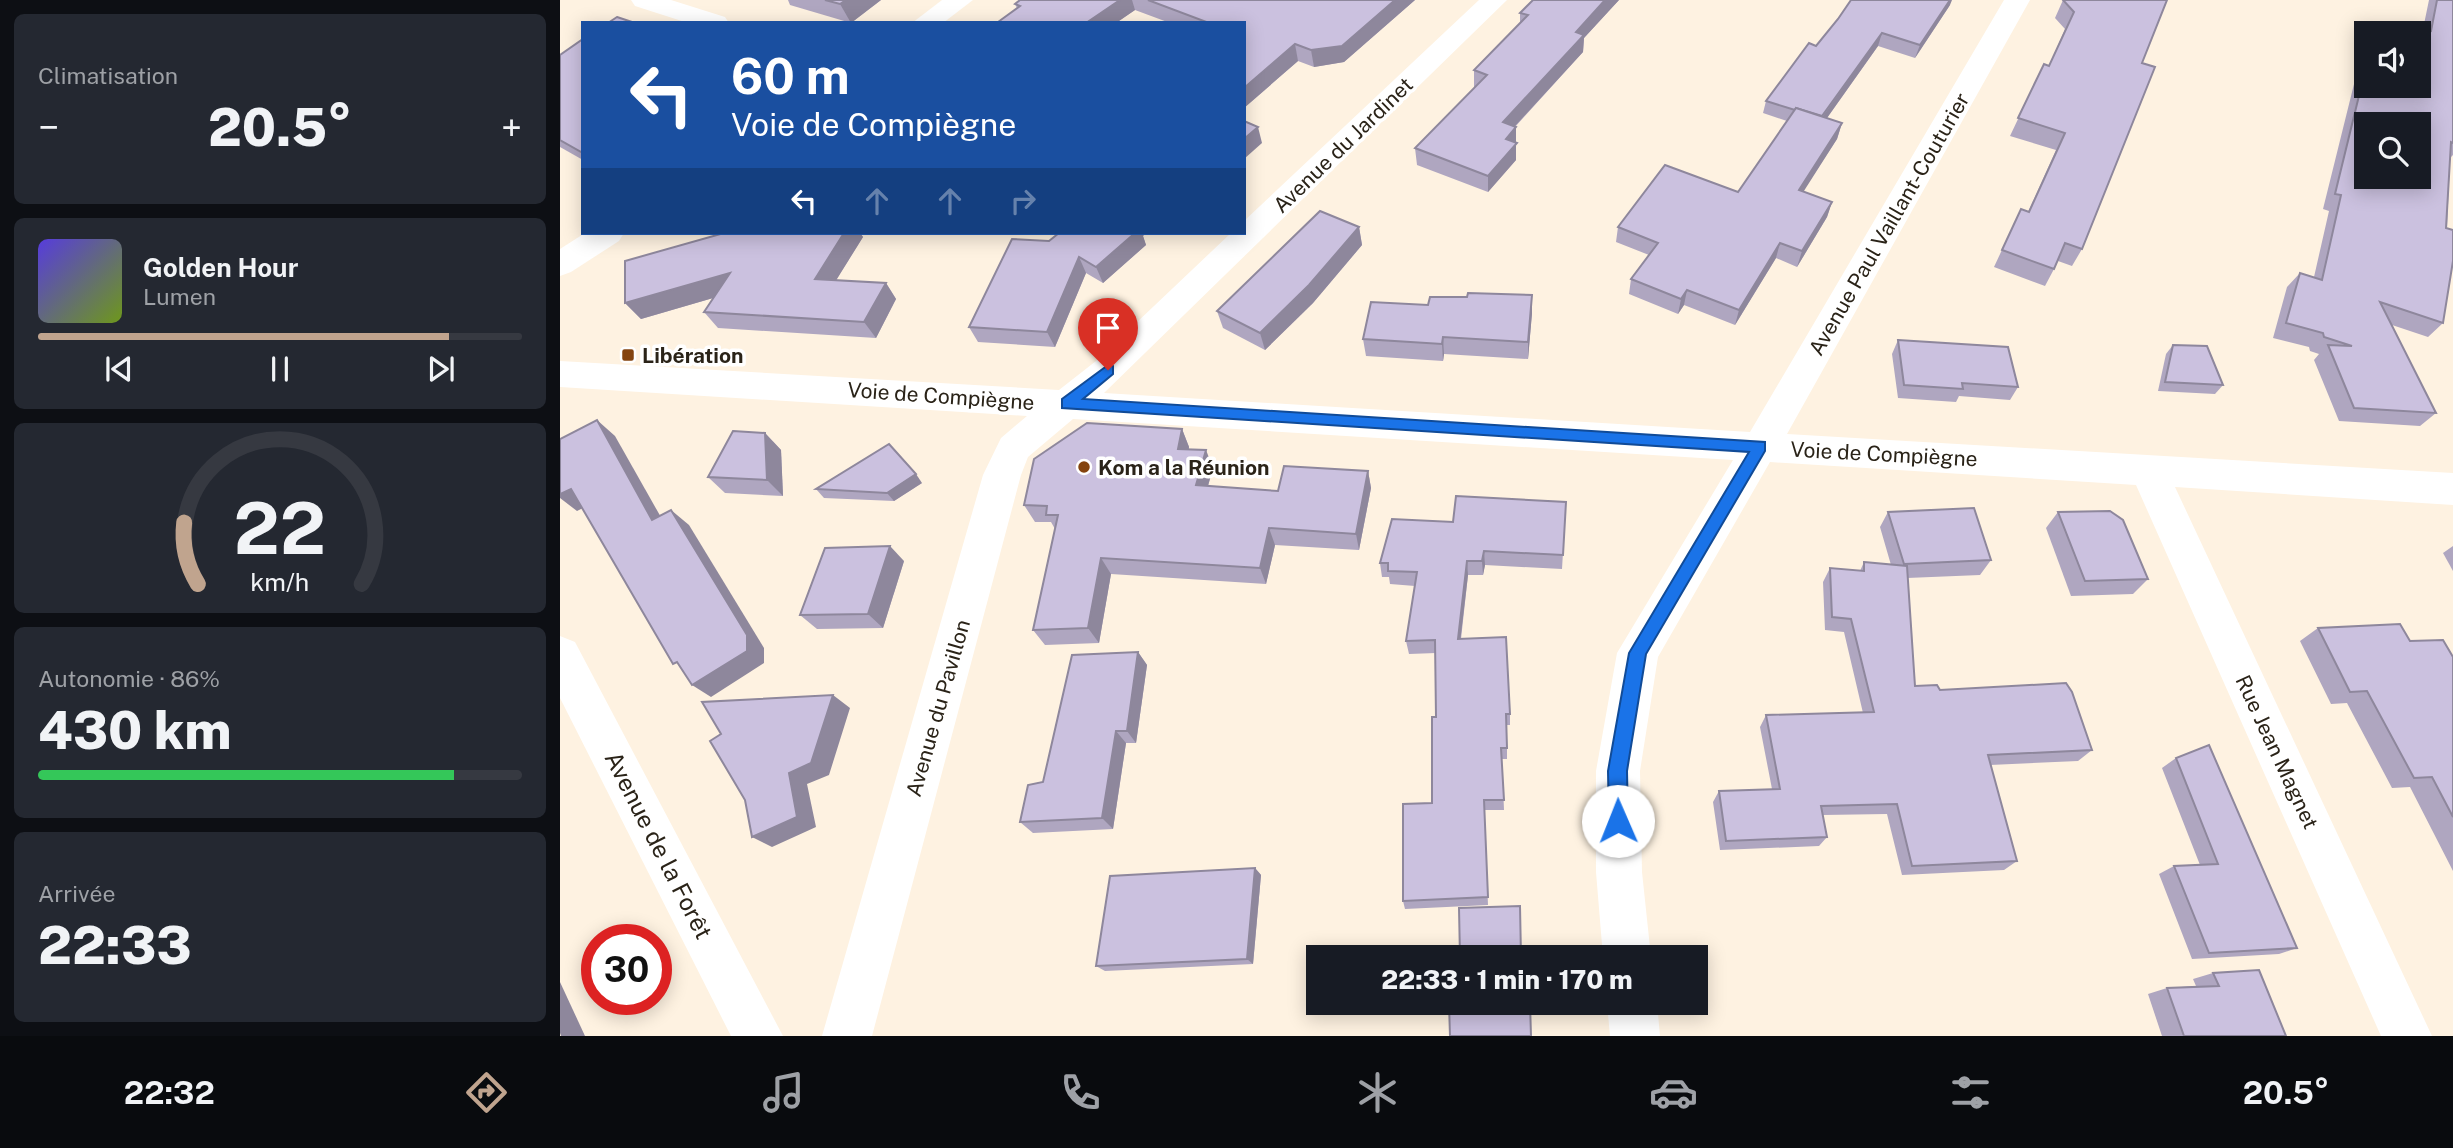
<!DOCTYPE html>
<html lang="fr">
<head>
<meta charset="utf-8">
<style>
	body { margin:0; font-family:"Public Sans",sans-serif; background:#242831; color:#f1f3f6; height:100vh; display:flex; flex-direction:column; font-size:26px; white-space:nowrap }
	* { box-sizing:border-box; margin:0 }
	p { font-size:23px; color:#9ea1a6 }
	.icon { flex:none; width:38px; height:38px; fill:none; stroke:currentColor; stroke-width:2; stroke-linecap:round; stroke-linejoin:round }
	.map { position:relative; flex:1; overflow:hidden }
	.details { display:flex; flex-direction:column; gap:14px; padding:14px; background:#0d0f14; width:560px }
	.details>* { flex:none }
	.guide { position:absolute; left:21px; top:21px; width:665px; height:214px; border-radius:0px; box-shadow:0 4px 18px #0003; background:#1a4fa0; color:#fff; overflow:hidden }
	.fabs { position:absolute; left:1794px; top:21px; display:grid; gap:14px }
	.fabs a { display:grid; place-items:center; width:77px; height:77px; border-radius:0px; background:#171b24; box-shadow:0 4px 18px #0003; font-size:35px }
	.speed { position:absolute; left:21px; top:924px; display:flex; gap:14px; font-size:35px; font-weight:700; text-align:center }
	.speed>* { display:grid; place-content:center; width:91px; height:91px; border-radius:50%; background:#171b24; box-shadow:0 4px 18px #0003; line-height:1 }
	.speed .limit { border:10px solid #d22; background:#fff; color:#111 }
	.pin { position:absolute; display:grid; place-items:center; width:60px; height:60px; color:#fff; margin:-72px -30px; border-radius:50% 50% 50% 0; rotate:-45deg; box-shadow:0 0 7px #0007 }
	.pin .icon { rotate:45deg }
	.me { position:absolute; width:77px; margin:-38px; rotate:359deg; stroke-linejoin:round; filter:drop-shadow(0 0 5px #0008) }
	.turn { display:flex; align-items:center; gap:24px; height:147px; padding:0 35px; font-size:32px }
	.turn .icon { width:91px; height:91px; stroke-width:2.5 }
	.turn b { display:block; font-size:49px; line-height:60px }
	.lanes { display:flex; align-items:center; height:66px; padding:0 35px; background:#0003; justify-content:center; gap:35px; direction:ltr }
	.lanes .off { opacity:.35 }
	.big { font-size:52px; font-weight:800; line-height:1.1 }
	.details .tile { flex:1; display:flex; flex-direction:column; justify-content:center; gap:10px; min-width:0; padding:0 24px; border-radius:10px; background:#242831 }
	.details .dial { align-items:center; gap:0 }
	.dial svg { height:182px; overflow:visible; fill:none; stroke:#363941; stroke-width:7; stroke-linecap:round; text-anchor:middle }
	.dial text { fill:#f1f3f6; stroke:none }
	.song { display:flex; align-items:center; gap:21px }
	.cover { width:84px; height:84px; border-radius:10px; background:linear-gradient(135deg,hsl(250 70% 55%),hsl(80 70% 35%)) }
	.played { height:7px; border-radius:4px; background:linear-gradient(90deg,#c0a48e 85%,#363941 85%) }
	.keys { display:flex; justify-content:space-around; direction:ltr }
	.heat { display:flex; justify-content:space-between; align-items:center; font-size:38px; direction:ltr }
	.charge { height:10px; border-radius:5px; background:linear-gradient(90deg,#34c759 86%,#363941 0) }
	.trip { position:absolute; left:746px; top:945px; width:402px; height:70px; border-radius:0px; background:#171b24; box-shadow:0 4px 18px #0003; font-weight:800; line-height:70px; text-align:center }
	.menu { display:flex; height:112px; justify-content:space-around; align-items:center; background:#090b0e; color:#9ea1a6 }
	.menu .icon { width:49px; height:49px }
	.menu .active { color:#c0a48e }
	.menu b { font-size:32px; color:#f1f3f6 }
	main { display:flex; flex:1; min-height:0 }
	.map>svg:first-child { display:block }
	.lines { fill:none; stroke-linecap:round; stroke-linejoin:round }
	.street { fill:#fff; fill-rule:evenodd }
	.wall { fill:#afa6c0 }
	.shaded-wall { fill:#8e879c }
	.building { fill:#cbc1df; stroke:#8e879c; stroke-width:2; fill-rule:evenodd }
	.route { fill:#1a73e8; stroke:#114b97; stroke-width:2 }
	.poi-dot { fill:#84430e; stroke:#fff; stroke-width:2.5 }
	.labels { text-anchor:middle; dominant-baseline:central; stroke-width:7; stroke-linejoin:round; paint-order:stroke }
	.street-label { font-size:21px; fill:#2a2318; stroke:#fff }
	.poi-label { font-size:21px; font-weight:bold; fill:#2a2318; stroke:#fff; text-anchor:start }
	.near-street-label { font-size:24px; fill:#2a2318; stroke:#fff }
</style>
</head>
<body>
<main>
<section class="details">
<div class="tile"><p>Climatisation</p>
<div class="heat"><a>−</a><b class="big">20.5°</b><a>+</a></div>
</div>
<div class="tile">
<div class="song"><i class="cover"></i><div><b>Golden Hour</b><p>Lumen</p></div></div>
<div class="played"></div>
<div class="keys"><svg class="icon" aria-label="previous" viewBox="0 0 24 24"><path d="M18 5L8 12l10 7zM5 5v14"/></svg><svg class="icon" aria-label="pause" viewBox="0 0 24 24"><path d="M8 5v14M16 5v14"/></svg><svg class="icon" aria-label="next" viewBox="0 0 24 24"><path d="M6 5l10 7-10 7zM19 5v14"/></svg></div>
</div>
<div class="tile dial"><svg viewBox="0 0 100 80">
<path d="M14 69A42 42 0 1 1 86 69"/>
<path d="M14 69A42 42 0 0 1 8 42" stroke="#c0a48e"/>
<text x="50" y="56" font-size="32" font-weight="700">22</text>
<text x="50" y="72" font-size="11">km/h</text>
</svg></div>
<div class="tile"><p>Autonomie · 86%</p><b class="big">430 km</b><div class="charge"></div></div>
<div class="tile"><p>Arrivée</p><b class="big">22:33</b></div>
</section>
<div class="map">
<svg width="1893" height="1036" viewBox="0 0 1893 1036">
	<rect width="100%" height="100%" fill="#fef2e1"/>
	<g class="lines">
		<g class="street">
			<path d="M71 0H111L165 17 169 23H128L75 6Z"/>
			<path d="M382 0H413L383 23H352Z"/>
			<path d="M919 0H947L544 393 1190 432 1444 0H1470L1227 434 1893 473V505L1615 487 1872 1036H1821L1576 485 1210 462 1098 657 1080 771 1082 872 1091 957H1043L1036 872V771L1057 653 1173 460 513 419 468 457 461 475 312 1036H262L423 475 441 438 467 416 0 387V361L499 390 536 361 671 233H684V221Z"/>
			<path d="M25 233H64L59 241 11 272 0 276V249Z"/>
			<path d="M0 636 15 642 223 1036H171L0 698Z"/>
			<path d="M1047 1003H1097L1100 1036H1050Z"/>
		</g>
	</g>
	<g class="wall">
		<path d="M228 0H321L291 23 230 5Z"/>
		<path d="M460 0H855L784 62 754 67 738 61 684 108V23H610L575 10 556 23H438V22L457 8 455 4Z"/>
		<path d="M973 0H1059L1024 38 1023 52 955 127H956V160L928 192 857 165 855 148 914 88V70L960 24V13Z"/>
		<path d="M1503 0 1582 63 1522 249 1512 266 1498 261 1494 269 1485 286 1434 267 1461 209 1468 212 1496 150 1450 136 1484 64 1489 66 1505 29 1495 18Z"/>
		<path d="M1869 0H1893V155L1890 158 1883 323 1868 337 1832 325 1876 413 1860 426 1779 421 1754 360 1759 354 1750 351 1749 347 1713 338 1727 287 1740 273 1754 277 1769 211 1763 209 1795 80 1806 65 1858 86V33H1852L1856 27 1863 29Z"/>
		<path d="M1390 5 1355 58 1318 46 1267 118 1282 123 1277 139 1243 191 1272 202 1267 217 1237 267 1216 258 1175 325 1124 305 1118 314 1069 294 1071 279 1089 255 1056 242 1058 227 1178 192 1227 121 1203 113 1206 101 1256 46Z"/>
		<path d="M23 39V160L0 147V55Z"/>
		<path d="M799 227 802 245 753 303 705 350 663 328 657 311Z"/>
		<path d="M164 233H300L303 237 276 280 326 283 336 299 316 338 158 328 144 312 153 298 81 319 65 303Z"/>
		<path d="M583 236 586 245 543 283 526 273 495 347 418 342 409 327 489 241Z"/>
		<path d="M972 313 968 359 884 354 883 361 806 356 803 339Z"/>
		<path d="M1338 340 1458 387 1450 400 1399 396 1396 402 1338 398 1332 354Z"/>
		<path d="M1613 345 1663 385 1655 394 1598 391 1606 354Z"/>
		<path d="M622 429 629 447V449L653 468 648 486 718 491 808 471 811 488 799 550 715 545 706 584 551 574 539 643 485 645 473 630 495 529 491 522H475L464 505Z"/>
		<path d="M205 433 221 450 223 496 165 493 148 477Z"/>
		<path d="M362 483 334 501 264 498 256 489Z"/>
		<path d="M1006 502 1002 569 925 565 923 575H908L901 639 950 714V725H947V759H942L944 810H924L928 905 845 909 843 901 872 803 876 717V653L849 654 846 641 855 586 830 584 829 577H822L820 563Z"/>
		<path d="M1328 512 1431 560 1420 575 1347 578 1355 686 1380 690 1532 750 1518 761 1430 765 1457 861 1444 870 1342 875 1327 814 1263 815 1267 837 1259 846 1160 850 1153 802 1159 791 1212 789 1200 727 1206 715 1303 713 1284 632 1265 630 1263 582 1270 568 1300 571 1304 562 1331 565 1320 527Z"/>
		<path d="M1498 512 1588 579 1573 594 1511 596 1486 528Z"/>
		<path d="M1893 546V571L1883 553Z"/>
		<path d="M344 561 323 628 257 629 240 615Z"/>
		<path d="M1758 628 1850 641 1893 657V871L1850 787 1832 788 1787 703 1771 704 1740 641Z"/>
		<path d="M578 652 587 665 576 743H566L553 829 473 833 460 822 483 782Z"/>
		<path d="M1616 758 1737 948 1719 954 1632 959 1599 874 1614 866 1640 865 1602 768Z"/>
		<path d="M695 868 701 875 693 964 545 971 536 966Z"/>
		<path d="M1653 973 1726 1036H1602L1588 994 1607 988 1636 986 1633 979Z"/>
	</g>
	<g class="shaded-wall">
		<path d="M286 0H321L291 23 280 4Z"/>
		<path d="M560 0H572L575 10 556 23H526Z"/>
		<path d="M835 0H855L784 62 754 67 751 50Z"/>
		<path d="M1045 0H1059L1024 38 1023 52 943 139V122L1016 32Z"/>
		<path d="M1390 0H1392L1390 5 1355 58 1360 45Z"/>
		<path d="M1322 33 1318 46 1257 132 1261 119Z"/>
		<path d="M735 44 738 61 684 108V88Z"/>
		<path d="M1282 123 1277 139 1235 205 1239 190Z"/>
		<path d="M698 127 702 143 684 159V139Z"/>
		<path d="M956 127V160L928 192V176L946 139Z"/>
		<path d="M1272 202 1267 217 1237 267 1242 251Z"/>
		<path d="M799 227 802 245 753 303 705 350 700 333Z"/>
		<path d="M284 233H300L303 237 267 295 255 279Z"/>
		<path d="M574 233H586L583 236 586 245 543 283 536 267Z"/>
		<path d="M1220 243 1216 258 1175 325 1179 310Z"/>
		<path d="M519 257 526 273 495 347 487 332Z"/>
		<path d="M170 273 184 289 81 319 65 303Z"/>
		<path d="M326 283 336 299 316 338 304 322Z"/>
		<path d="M1127 290 1124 305 1118 314 1121 299Z"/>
		<path d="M972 295V313L968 359V342Z"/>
		<path d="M883 337 884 354 883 361 882 344Z"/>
		<path d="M37 420 55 436 111 535 92 520Z"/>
		<path d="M622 429 629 447 625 466 618 449Z"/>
		<path d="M205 433 221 450 223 496 207 480Z"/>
		<path d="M646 450 653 468 643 503 636 485Z"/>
		<path d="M808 471 811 488 799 550 796 534Z"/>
		<path d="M356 474 362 483 334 501 327 493Z"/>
		<path d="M11 489 31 504 17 511 0 498V494Z"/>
		<path d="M111 510 129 525 204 648V663L151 697 132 685Z"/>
		<path d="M709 528 715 545 706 584 700 568Z"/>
		<path d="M330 546 344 561 323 628 308 614Z"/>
		<path d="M924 551 925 565 923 575 922 561Z"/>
		<path d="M541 558 551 574 539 643 528 628Z"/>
		<path d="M907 561 908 575 899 651 898 639Z"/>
		<path d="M578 652 587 665 576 743 567 731Z"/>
		<path d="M273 695 290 708 269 775 247 784 256 827 212 847 192 837Z"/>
		<path d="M556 731 566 743 553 829 542 818Z"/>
		<path d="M695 868 701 875 693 964 687 959Z"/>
		<path d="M0 982 25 1036H1L0 1033Z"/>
	</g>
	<g class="building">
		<path d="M265 0H286L280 4Z"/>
		<path d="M460 0H560L526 23H440L438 22 460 6 455 4Z"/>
		<path d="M588 0H835L782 46 751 50 735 44 684 88V23H649Z"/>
		<path d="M973 0H1045L1016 32 1024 35 943 122 956 127 946 139 957 143 928 176 855 148 927 75 914 70 968 15 960 13Z"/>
		<path d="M1291 0H1390L1360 45 1322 33 1262 116 1236 108 1235 110 1206 101 1249 43 1256 46 1278 19Z"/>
		<path d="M1503 0H1607L1582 63 1595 67 1522 249 1505 243 1494 269 1442 250 1461 209 1469 212 1505 133 1458 118 1484 64 1489 66 1514 12Z"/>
		<path d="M1877 0H1893V143L1891 142 1886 228 1893 230V261L1883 323 1820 302 1876 413 1794 408 1768 345 1792 346 1764 337 1763 333 1726 323 1740 273 1762 280 1781 195 1775 194 1806 67V86H1858V33H1855L1856 27 1871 31ZM1806 124H1858V177H1806Z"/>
		<path d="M57 17 75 23H48Z"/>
		<path d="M23 39V153L0 140V55Z"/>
		<path d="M1236 108 1282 123 1239 190 1272 202 1242 251 1220 243 1179 310 1127 290 1121 299 1071 279 1098 243 1058 227 1105 165 1178 192Z"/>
		<path d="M684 121 698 127 684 139Z"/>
		<path d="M760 211 799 227 749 285 700 333 657 311Z"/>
		<path d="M164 233H284L255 279 326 283 304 322 144 312 170 273 65 303V261Z"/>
		<path d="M499 233H575L536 267 519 257 487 332 409 327 452 239 489 241Z"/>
		<path d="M908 293 972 295 968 342 883 337 882 344 803 339 811 302 868 305 870 297H907Z"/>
		<path d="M1338 340 1448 347 1458 387 1402 383 1403 389 1344 385Z"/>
		<path d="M1613 345 1647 346 1663 385 1605 382Z"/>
		<path d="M37 420 92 520 111 510 187 635V651L132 685 117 662 113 664 11 489 0 494V439Z"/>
		<path d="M527 423 622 429 618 449 646 450 636 485 718 491 724 466 808 471 796 534 709 528 700 568 541 558 528 628 473 630 498 515H486L487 506 464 505 474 459Z"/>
		<path d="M173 431 205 433 207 480 148 477Z"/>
		<path d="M329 444 356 474 327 493 256 489Z"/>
		<path d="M896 496 1006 502 1003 555 924 551 922 561H907L898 639 946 637 950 714H946L947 748H941L944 800H924L928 897 843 901V804L872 803V717H876L875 640 846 641 857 572 828 571V563H820L832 519 893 522Z"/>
		<path d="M1414 508 1431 560 1344 564 1328 512Z"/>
		<path d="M1550 511 1563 520 1588 579 1525 581 1498 512Z"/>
		<path d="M330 546 308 614 240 615 265 548Z"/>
		<path d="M1304 562 1347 566 1355 686 1377 685 1380 690 1506 683 1512 692 1532 750 1428 755 1457 861 1352 866 1337 804 1261 806 1267 837 1166 841 1159 791 1220 789 1206 715 1314 712 1291 619 1272 617 1270 568 1304 571Z"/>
		<path d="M1840 624 1850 641 1883 640 1893 657V817L1872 777 1854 778 1807 691 1790 692 1758 628Z"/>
		<path d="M578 652 567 731H556L542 818 460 822 468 785 483 782 512 655Z"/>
		<path d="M273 695 251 763 229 773 237 817 192 837 185 800 150 741 161 734 142 702Z"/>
		<path d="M1649 745 1737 948 1649 953 1614 866 1658 864 1616 758Z"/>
		<path d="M695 868 687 959 536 966 550 876Z"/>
		<path d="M960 906 961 957H900L899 908Z"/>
		<path d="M1699 970 1726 1036H1624L1607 988 1659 986 1653 973Z"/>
		<path d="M900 1003H970L971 1036H890L889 1004Z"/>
	</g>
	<path class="route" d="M548 365 553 366V374L523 399 1205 442V451L1086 654 1067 771 1068 821 1065 828 1058 831 1052 828 1049 821 1048 771 1069 653 1189 452 502 408V399Z"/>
	<g class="poi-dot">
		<rect x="61" y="348" width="14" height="14" rx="3.5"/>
		<circle cx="524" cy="467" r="7"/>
	</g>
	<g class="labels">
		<g class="street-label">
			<text transform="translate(783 145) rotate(-44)">Avenue du Jardinet</text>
			<text transform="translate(1329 224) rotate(-60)">Avenue Paul Vaillant-Couturier</text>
			<text transform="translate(381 396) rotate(4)">Voie de Compiègne</text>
			<text transform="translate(1324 454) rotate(3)">Voie de Compiègne</text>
			<text transform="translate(378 708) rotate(-74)">Avenue du Pavillon</text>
			<text transform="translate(1717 752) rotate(65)">Rue Jean Magnet</text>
		</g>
		<g class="poi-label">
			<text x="82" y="355">Libération</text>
			<text x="538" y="467">Kom a la Réunion</text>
		</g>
		<g class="near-street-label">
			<text transform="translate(99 845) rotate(63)">Avenue de la Forêt</text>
		</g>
	</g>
</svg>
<div class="fabs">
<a><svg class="icon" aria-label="sound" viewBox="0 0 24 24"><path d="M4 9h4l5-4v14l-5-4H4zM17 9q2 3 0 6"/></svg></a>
<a><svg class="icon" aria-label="search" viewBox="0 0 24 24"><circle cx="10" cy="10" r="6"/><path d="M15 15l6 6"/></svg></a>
</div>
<div class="speed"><div class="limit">30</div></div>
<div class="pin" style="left:548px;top:370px;background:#d93025"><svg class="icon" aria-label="arrive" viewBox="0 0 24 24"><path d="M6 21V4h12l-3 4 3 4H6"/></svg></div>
<svg class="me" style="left:1058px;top:821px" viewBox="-20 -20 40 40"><circle r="19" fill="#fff"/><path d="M0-13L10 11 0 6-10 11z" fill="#1a73e8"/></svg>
<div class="trip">22:33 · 1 min · 170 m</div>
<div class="guide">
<div class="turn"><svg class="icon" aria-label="left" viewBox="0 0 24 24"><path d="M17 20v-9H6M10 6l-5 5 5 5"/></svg><div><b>60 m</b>Voie de Compiègne</div></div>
<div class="lanes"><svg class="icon" aria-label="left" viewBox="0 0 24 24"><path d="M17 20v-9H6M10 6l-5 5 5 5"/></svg><svg class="icon off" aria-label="ahead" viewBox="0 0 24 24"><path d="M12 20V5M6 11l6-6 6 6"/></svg><svg class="icon off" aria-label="ahead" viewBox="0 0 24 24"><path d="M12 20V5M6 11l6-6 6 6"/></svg><svg class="icon off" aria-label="right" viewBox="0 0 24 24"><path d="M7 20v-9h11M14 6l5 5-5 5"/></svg></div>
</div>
</div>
</main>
<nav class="menu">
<b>22:32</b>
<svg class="icon active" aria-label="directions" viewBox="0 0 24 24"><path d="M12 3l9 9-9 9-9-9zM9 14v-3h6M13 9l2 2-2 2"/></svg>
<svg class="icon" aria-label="music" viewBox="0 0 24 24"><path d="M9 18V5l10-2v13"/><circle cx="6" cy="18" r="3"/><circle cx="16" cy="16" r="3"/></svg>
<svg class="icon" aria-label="phone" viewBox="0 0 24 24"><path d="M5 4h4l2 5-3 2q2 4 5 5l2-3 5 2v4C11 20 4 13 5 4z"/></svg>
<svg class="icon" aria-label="climate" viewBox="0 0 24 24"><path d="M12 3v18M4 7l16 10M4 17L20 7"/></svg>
<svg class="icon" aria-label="car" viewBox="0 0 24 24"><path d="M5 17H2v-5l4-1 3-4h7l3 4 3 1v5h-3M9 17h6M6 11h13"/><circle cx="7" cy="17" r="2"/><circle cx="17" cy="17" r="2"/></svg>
<svg class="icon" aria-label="filters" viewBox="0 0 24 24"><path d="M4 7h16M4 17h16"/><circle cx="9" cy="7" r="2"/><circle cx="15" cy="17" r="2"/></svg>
<b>20.5°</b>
</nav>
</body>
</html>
